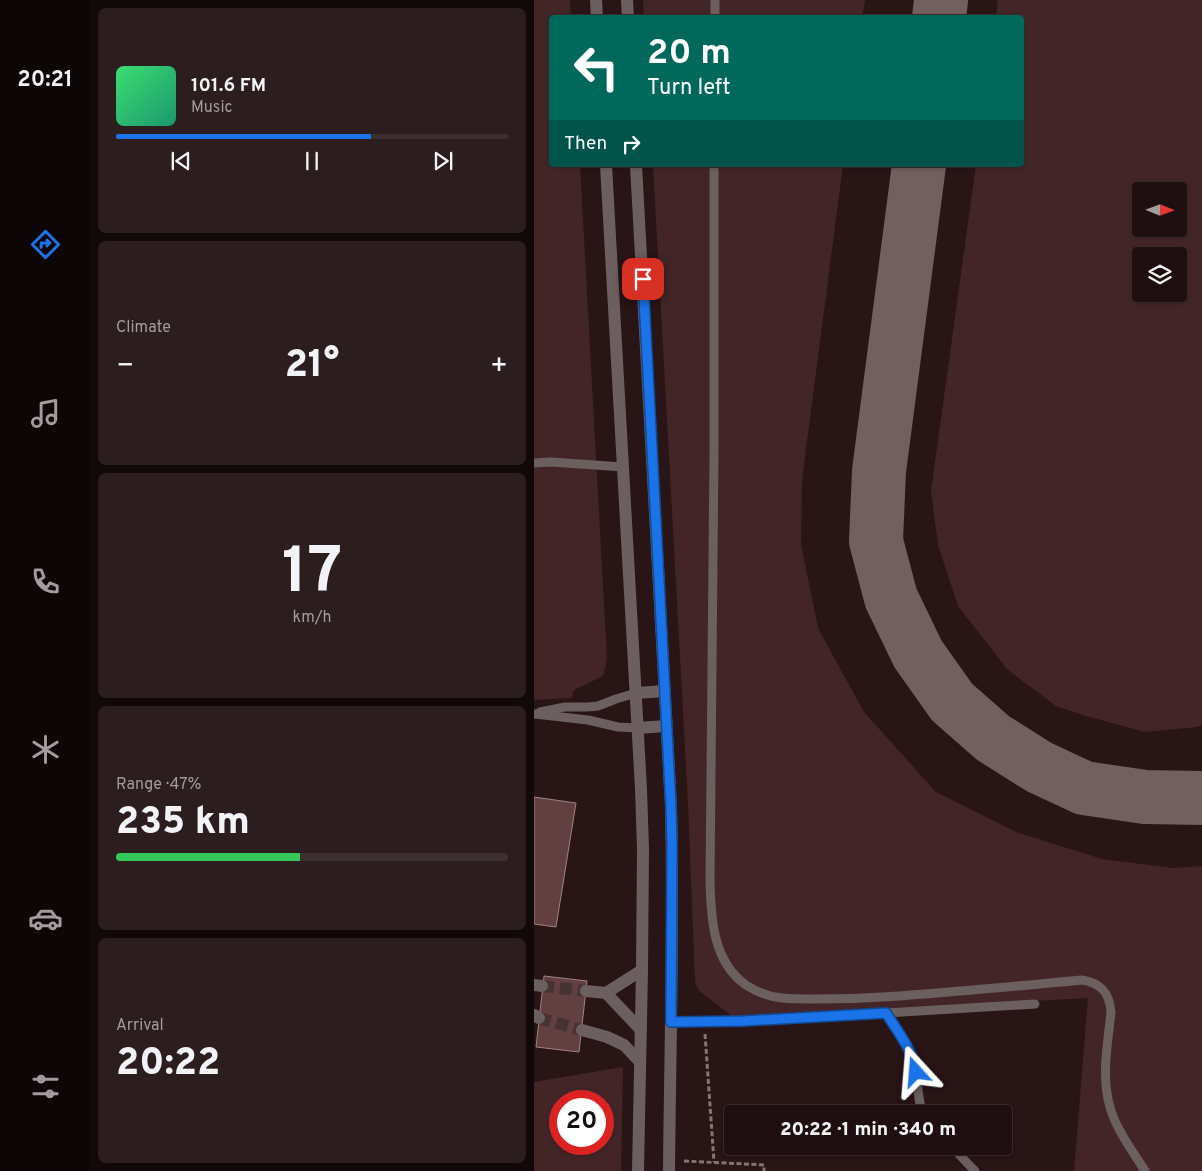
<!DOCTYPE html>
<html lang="en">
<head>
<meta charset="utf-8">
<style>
	body { margin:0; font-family:Overpass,sans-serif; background:#2c1d1e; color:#f1f3f6; height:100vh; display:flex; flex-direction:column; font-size:19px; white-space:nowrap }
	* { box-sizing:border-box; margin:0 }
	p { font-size:16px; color:#a19c9f }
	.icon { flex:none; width:28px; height:28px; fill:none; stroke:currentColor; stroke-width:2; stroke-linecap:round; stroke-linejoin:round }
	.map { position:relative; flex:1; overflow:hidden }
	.side { display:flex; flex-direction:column; gap:8px; padding:8px; background:#110809; width:444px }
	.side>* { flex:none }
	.hud { position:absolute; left:15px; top:15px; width:475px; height:152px; border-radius:5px; box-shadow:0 1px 4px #0004,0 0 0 1px #3c2f30; background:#00695c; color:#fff; overflow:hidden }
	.needle { width:32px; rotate:91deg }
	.fabs { position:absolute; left:598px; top:182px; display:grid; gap:10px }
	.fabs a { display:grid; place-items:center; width:55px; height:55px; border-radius:5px; background:#1f0f10; box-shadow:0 1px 4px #0004,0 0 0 1px #3c2f30; font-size:25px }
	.speed { position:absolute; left:15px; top:1090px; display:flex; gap:10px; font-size:25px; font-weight:700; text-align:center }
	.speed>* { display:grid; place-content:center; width:65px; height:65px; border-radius:50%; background:#1f0f10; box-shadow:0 1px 4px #0004,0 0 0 1px #3c2f30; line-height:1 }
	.speed .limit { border:8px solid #d22; background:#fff; color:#111 }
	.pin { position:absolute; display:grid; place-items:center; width:42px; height:42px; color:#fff; margin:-21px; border-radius:10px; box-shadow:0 2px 8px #0006 }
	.me { position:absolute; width:55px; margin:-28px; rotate:341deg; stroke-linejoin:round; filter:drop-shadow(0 0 4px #0008) }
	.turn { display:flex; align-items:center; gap:18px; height:105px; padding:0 15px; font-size:22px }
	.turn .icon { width:65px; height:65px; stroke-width:2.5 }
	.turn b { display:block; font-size:35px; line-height:42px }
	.then { display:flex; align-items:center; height:48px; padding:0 15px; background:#0003; gap:10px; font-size:19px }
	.big { font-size:38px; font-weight:800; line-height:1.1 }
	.side .widget { flex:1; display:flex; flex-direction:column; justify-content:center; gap:8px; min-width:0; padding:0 18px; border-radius:8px; background:#2c1d1e }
	.side .dial { align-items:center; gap:0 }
	.dial b { font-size:65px; line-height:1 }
	.song { display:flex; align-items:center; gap:15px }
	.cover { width:60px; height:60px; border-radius:8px; background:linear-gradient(135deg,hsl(140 70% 55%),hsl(160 70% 35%)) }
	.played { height:5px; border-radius:2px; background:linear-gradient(90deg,#1a73e8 65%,#3c2f30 65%) }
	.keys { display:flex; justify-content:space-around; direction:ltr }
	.heat { display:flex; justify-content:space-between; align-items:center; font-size:28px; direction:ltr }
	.charge { height:8px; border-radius:4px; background:linear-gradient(90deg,#34c759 47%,#3c2f30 0) }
	.trip { position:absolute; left:190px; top:1105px; width:288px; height:50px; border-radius:5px; background:#1f0f10; box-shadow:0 1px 4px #0004,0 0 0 1px #3c2f30; font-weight:800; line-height:50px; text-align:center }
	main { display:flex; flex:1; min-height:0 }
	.tab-bar { display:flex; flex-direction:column; width:90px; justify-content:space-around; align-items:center; background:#0c0606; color:#a19c9f }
	.tab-bar .icon { width:35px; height:35px }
	.tab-bar .active { color:#1a73e8 }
	.tab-bar b { font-size:22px; color:#f1f3f6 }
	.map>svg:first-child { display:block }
	.green { fill:#442527; fill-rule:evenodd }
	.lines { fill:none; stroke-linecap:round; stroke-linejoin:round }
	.taxiway { stroke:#725f60; stroke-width:54 }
	.building { fill:#623f41; stroke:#9f8383 }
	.minor-tunnel { stroke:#473334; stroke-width:12; stroke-dasharray:12 6; stroke-linecap:butt }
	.path { stroke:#867475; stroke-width:3; stroke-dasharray:5 2.5; stroke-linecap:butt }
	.service { stroke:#6b5f5f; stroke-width:9 }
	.minor { stroke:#6b5f5f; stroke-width:12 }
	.tertiary { stroke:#6b5f5f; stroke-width:12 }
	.route-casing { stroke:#114b97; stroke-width:12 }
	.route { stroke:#1a73e8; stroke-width:9 }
</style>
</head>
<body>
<main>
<nav class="tab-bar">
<b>20:21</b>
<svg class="icon active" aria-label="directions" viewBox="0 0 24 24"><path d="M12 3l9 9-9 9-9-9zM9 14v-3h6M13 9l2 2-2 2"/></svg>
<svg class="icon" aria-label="music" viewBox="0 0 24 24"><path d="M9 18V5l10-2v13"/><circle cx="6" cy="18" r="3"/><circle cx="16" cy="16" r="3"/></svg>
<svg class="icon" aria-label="phone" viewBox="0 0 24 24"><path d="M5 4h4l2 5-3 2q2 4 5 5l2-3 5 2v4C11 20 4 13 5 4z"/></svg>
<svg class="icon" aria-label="climate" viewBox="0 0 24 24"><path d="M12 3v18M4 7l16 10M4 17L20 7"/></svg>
<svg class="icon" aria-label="car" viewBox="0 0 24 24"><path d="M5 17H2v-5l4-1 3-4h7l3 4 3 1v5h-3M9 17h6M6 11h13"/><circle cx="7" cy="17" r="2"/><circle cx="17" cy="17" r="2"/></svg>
<svg class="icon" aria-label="filters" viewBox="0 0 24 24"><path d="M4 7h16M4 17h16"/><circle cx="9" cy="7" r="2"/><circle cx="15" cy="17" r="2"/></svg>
</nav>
<section class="side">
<div class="widget">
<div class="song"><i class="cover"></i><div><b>101.6 FM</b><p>Music</p></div></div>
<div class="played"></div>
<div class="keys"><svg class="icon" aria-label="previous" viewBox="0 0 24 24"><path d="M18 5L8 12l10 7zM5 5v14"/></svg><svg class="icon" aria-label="pause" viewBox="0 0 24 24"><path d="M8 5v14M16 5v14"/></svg><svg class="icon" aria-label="next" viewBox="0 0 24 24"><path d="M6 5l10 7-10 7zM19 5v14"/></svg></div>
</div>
<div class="widget"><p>Climate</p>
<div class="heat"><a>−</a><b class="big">21°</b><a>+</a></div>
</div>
<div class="widget dial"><b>17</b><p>km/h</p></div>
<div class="widget"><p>Range · 47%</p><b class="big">235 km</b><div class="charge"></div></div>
<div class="widget"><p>Arrival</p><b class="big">20:22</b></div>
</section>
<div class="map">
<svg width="669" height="1171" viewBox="0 0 669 1171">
	<rect width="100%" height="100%" fill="#291416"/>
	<g class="green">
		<path d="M0 0H36L37 17 18 18V165H46L73 659 70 673 67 677 40 690 39 692 38 698 0 700Z"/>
		<path d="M109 0H331L328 18 110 17Z"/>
		<path d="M464 0H668L669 725 663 727 611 732 552 716 522 706 474 670 424 606 404 545 397 491 442 165H488V18L462 17ZM606 191H644V229H606ZM644 256V294H606V256Z"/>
		<path d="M119 165H309L268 480 267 544 284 628 330 712 402 792 482 832 568 859 639 868 668 866V1171H540L554 998 201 1018 165 991 161 982 154 803Z"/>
		<path d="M89 1067 87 1171H0V1082ZM69 1101V1144H26V1101Z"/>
	</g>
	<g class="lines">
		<g class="taxiway">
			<path d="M405 18 407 0"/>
			<path d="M385 165 345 471 342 541 357 598 384 654 418 702 459 738 505 767 550 788 611 797 669 798"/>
		</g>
	</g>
	<g class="building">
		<path d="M0 797 42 803 22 927 0 924Z"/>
		<path d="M10 976 53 981 45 1052 2 1047Z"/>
	</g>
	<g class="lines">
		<g class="minor-tunnel">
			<path d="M8 986 52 991"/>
			<path d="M5 1018 48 1030"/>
		</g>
		<g class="path">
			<path d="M171 1034 180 1162"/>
			<path d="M150 1161 230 1165V1171"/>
		</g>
		<g class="service">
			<path d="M181 18V0"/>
			<path d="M180 165V451L176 882C177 919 179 962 212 985 223 992 235 997 248 998 259 999 271 999 282 999 310 999 338 998 366 996 426 991 487 986 548 980 567 983 576 993 577 1013 573 1049 565 1086 581 1121 589 1139 601 1155 611 1171"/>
			<path d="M0 463 17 462 89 467"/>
			<path d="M6 712 31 707H53L64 706 82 699 102 693"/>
			<path d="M0 714 54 720 84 727 103 728"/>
			<path d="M352 1013 501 1004"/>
			<path d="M137 1022 209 1021 352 1013C361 1028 374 1043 380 1060 385 1076 382 1102 390 1114"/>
			<path d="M417 1146 441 1171"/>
		</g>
		<g class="minor">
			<path d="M0 985 8 986"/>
			<path d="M52 991 72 993 108 970"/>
			<path d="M72 993 107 1030"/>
			<path d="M0 1015 5 1018"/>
			<path d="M48 1030 73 1037 90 1045 106 1062"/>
		</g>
		<g class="tertiary">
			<path d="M62 0 63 18"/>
			<path d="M93 0 94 18"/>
			<path d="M72 165 107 789 109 849 108 970 104 1171"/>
			<path d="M102 165 137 807C140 928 136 1050 135 1171"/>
			<path d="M102 693 131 691"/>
			<path d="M103 728 132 726"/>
		</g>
	</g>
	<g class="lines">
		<defs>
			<path id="route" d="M109 279 137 807 138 846 137 1022 209 1021 352 1013C364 1032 378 1049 382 1072"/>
		</defs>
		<use href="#route" class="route-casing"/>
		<use href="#route" class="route"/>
	</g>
</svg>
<div class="fabs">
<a><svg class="needle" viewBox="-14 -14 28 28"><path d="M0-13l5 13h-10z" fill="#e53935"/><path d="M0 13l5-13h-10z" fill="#a19c9f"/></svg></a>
<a><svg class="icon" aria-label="layers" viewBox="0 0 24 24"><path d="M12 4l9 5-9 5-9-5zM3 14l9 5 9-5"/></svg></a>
</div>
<div class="speed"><div class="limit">20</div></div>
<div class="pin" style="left:109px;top:279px;background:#d93025"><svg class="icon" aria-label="arrive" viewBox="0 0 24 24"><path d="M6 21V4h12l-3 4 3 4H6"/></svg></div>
<svg class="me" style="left:382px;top:1072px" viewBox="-20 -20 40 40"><path d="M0-17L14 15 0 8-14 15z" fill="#1a73e8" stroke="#fff" stroke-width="4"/></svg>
<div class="trip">20:22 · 1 min · 340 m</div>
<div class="hud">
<div class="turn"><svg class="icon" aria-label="left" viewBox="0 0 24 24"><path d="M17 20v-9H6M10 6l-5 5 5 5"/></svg><div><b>20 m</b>Turn left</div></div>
<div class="then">Then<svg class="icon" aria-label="right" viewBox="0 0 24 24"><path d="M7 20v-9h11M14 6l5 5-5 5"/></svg></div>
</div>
</div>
</main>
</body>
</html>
